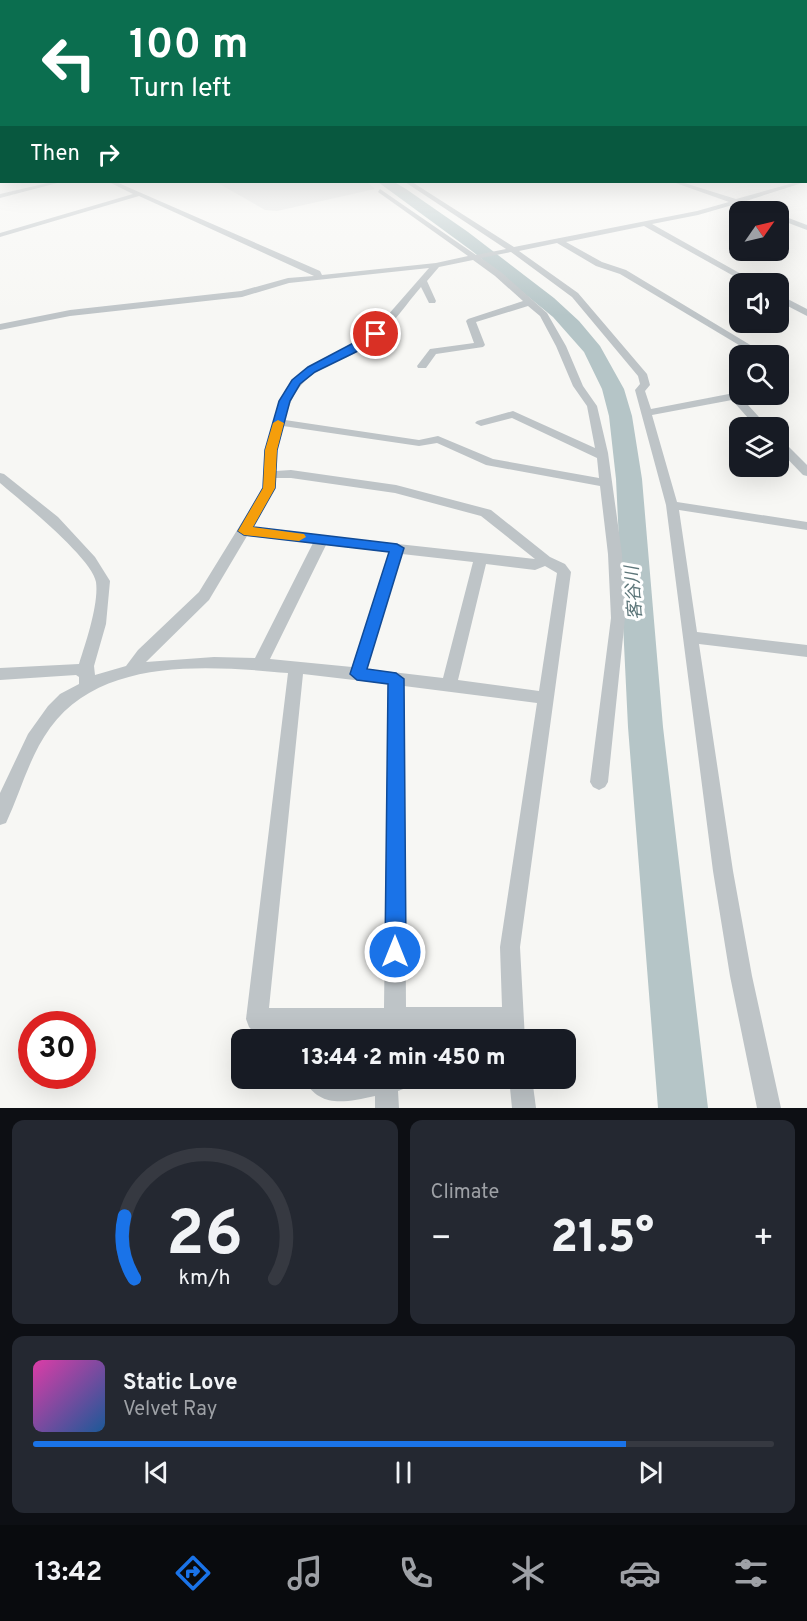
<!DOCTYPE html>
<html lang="en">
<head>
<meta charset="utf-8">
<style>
	body { margin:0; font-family:Overpass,"Noto Sans JP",sans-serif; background:#242831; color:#f1f3f6; height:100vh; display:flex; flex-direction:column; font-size:22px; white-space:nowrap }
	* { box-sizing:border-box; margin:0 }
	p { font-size:20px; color:#9ea1a6 }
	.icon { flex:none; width:33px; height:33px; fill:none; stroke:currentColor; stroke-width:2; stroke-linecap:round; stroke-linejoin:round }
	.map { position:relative; height:1108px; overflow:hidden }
	.panel { display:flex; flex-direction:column; gap:12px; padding:12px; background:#0d0f14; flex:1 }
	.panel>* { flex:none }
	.guide { position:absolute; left:0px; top:0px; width:807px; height:183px; box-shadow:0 6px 24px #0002; background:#0b6e4f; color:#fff; overflow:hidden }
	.needle { width:39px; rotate:56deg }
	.tools { position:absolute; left:729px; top:201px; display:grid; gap:12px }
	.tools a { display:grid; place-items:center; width:60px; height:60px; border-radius:12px; background:#171b24; box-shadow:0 6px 24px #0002; font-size:30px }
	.speed { position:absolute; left:18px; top:1011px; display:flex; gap:12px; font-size:30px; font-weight:700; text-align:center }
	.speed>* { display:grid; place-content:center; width:78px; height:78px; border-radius:50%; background:#171b24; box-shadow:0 6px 24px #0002; line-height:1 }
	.speed .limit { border:9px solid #d22; background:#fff; color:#111 }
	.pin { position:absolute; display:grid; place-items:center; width:51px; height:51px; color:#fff; margin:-26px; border:3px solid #fff; border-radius:50%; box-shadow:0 2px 6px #0007 }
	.me { position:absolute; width:66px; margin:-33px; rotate:0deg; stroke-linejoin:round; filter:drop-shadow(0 0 4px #0008) }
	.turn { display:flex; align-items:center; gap:21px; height:126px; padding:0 30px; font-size:27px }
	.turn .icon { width:78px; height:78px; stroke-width:2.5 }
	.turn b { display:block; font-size:42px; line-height:51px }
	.then { display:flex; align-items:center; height:57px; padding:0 30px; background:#0003; gap:12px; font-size:22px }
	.big { font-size:45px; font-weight:800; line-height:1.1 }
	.panel .card { flex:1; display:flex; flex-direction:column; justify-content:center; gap:9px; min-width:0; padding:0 21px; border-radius:12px; background:#242831 }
	.panel .dial { align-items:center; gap:0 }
	.dial svg { height:156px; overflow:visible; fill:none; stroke:#363941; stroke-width:7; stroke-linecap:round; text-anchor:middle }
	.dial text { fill:#f1f3f6; stroke:none }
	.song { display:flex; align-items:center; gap:18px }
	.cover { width:72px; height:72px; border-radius:9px; background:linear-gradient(135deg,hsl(320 70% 55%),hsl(210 70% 35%)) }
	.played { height:6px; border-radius:3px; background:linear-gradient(90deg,#1a73e8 80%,#363941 80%) }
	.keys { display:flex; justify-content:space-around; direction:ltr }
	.heat { display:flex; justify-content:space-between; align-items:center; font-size:33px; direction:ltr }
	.panel .tiles { flex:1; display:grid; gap:12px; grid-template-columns:1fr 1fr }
	.card:last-child { grid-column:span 2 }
	.trip { position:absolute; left:231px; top:1029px; width:345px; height:60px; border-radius:12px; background:#171b24; box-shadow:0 6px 24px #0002; font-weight:800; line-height:60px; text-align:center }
	.tab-bar { display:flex; height:96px; justify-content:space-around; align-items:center; background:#090b0e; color:#9ea1a6 }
	.tab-bar .icon { width:42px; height:42px }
	.tab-bar .current { color:#1a73e8 }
	.tab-bar b { font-size:27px; color:#f1f3f6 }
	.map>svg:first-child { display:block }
	.built { fill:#e8e9e8 }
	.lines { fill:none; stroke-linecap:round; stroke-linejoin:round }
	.river { fill:#b5c5c7; fill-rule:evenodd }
	.minor { fill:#bec4c7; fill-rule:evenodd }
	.route { fill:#1a73e8; stroke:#114b97; stroke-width:1.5 }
	.slow { fill:#f59e0b }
	.labels { text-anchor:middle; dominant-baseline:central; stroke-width:6; stroke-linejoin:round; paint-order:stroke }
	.water-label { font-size:18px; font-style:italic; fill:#5d767a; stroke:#fff }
</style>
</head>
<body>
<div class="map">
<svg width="807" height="1108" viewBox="0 0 807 1108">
	<rect width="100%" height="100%" fill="#f7f7f4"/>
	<path class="built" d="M216 182H367L375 189 277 211 265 210Z"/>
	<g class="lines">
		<path class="river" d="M378 182H394L406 189 468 232 554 298 579 321 600 346 624 389 632 416 642 479 663 727 708 1108H658L628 727 616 479 609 416 602 389 584 352 553 317 472 251Z"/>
		<g class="minor">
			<rect x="806" y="167" width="1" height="4"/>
			<path d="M52 182H61L0 198V194Z"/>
			<path d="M109 182H116L320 271 322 275 436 263 468 256 378 192 380 189 476 255 506 249 405 182H412L514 247 697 211 729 202 673 182H681L736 199 797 182H805L743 202 770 212H758L736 204 698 215 652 224 759 284H748L644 226 566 242 602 262 626 270 757 349V353L754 354 620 274 596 266 557 243 519 251 578 293 647 374 650 385 645 391 651 409 734 393 738 394 769 428H757L732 400 652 415 677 502 807 522V530L679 510 697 632 807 645V657L699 644 733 871 752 976 781 1108H757L730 976 713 871 666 505 635 390 640 384 638 376 572 297 511 252 481 258 501 272 547 313 566 346 583 386 597 406 608 453 622 554 625 618 608 782 605 787 599 790 593 787 590 782 611 618 608 554 600 486 486 465 437 443 419 446 283 426 277 450 276 471 291 470 396 485 491 510 550 557 565 564 571 572 520 947 525 1040H503L502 1029 283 1030 288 1040H261L249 1027 246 1019 288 673C210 666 102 656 50 728 29 757 21 791 6 823L0 825V793L28 734 48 706 60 694 79 684V677L76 675 0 680V668L79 664C86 642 99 604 96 582 92 558 20 500 0 483V473L4 474 58 517 95 557 110 581 106 624 94 666 95 675 126 666 138 650 199 592 263 488 265 450 279 401 292 380 308 368 357 344 373 332 429 268 289 283 242 297 70 316 0 330V324L70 310 241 291 288 278 314 276 139 196 0 237V233L133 194ZM473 260 495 276 523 301 468 319 466 321 474 343 430 349 417 366 418 368H426L436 354 483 347 485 345 476 322 528 306 540 316 556 346 573 386 587 406 595 448 513 411 477 421 475 423 481 426 512 418 597 458 599 478 493 459 438 436 419 440 285 420C300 359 340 371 378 337 394 323 407 303 421 287L429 303H435L436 301 427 281 439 267ZM276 478H291L395 493 481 516 535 559 252 528 275 488ZM247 536 313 543 255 658 214 657 146 662 209 600ZM326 545 389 552 352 667 270 659ZM402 554 473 562 443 678 367 669ZM486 564 535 570 545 566 557 573 539 691 458 680ZM303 674 388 684 384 1008H269ZM404 686 537 703 500 947 502 1007H406Z"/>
			<path d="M778 214 807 225V230L778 219Z"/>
			<path d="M778 294 807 309V316L778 301Z"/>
			<path d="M778 439 782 440 807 465V476L803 475 778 449Z"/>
			<path d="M303 1078H330L333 1081 347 1078H414L411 1086 398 1091 399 1108H375V1096C343 1103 319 1108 303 1078Z"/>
			<path d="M509 1078H532L536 1108H512Z"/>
		</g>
	</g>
	<linearGradient id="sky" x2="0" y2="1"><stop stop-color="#93bbdb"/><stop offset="0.51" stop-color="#fbfbfa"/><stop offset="1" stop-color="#fbfbfa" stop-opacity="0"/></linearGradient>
	<rect width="807" height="315" fill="url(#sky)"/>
	<path class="route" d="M376 331 379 332V336L364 348 315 372 300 384 290 401 277 450 275 488 253 527 397 544 404 548 367 669 396 673 404 679 406 952 403 959 395 962 388 959 385 952 388 684 357 680 350 674 389 552 244 535 238 531 263 488 265 450 279 401 292 380 308 367Z"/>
	<path class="slow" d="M278 420 284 423 277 450 275 488 253 527 304 534 306 537 299 541 244 535 238 531 263 488 265 450 273 423Z"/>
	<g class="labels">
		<g class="water-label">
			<text transform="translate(635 593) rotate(-94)">客谷川</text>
		</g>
	</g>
</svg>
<div class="tools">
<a><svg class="needle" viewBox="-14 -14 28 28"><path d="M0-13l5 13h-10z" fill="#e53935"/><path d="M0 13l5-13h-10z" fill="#9ea1a6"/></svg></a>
<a><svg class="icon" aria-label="sound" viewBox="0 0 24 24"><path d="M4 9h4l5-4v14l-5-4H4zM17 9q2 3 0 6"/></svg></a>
<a><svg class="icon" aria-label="search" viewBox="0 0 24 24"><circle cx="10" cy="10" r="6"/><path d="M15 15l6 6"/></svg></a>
<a><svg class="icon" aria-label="layers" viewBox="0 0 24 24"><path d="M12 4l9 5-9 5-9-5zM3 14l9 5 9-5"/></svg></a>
</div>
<div class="speed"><div class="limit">30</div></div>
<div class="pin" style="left:376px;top:334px;background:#d93025"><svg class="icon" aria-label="arrive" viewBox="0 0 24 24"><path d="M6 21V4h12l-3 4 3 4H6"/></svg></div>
<svg class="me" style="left:395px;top:952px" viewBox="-20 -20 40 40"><circle r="17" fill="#1a73e8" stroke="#fff" stroke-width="3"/><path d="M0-11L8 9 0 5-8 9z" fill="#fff"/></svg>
<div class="trip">13:44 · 2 min · 450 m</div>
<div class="guide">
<div class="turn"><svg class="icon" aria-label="left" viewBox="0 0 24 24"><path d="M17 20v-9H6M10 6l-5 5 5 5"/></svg><div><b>100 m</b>Turn left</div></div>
<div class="then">Then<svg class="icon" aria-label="right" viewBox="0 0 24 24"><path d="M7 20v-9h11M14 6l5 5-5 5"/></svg></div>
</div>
</div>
<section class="panel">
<div class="tiles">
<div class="card dial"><svg viewBox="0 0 100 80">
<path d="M14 69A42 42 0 1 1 86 69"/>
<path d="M14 69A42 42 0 0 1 9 37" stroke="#1a73e8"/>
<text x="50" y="56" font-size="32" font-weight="700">26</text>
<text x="50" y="72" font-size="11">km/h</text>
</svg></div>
<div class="card"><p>Climate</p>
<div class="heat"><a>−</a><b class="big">21.5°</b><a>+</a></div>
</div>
<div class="card">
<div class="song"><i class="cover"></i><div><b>Static Love</b><p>Velvet Ray</p></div></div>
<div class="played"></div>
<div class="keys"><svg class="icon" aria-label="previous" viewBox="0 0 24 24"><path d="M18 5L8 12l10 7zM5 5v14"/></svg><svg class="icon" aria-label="pause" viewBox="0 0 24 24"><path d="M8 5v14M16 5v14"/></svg><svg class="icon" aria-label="next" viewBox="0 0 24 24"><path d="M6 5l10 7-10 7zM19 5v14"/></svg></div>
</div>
</div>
</section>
<nav class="tab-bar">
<b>13:42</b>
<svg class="icon current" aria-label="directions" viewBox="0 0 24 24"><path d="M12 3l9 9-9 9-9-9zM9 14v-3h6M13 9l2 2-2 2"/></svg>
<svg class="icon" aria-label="music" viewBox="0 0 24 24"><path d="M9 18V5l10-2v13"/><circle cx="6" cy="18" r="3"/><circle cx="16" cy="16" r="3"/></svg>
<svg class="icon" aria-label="phone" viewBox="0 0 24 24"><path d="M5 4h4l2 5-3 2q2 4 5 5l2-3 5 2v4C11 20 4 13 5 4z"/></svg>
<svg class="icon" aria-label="climate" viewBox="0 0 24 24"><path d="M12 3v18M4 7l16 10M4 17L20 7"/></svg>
<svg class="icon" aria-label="car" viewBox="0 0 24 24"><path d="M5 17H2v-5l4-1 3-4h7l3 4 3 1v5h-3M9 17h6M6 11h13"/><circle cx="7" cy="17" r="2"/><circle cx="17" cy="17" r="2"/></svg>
<svg class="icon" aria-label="filters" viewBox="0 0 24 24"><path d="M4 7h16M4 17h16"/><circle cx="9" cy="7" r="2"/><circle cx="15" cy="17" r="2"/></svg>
</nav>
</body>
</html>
